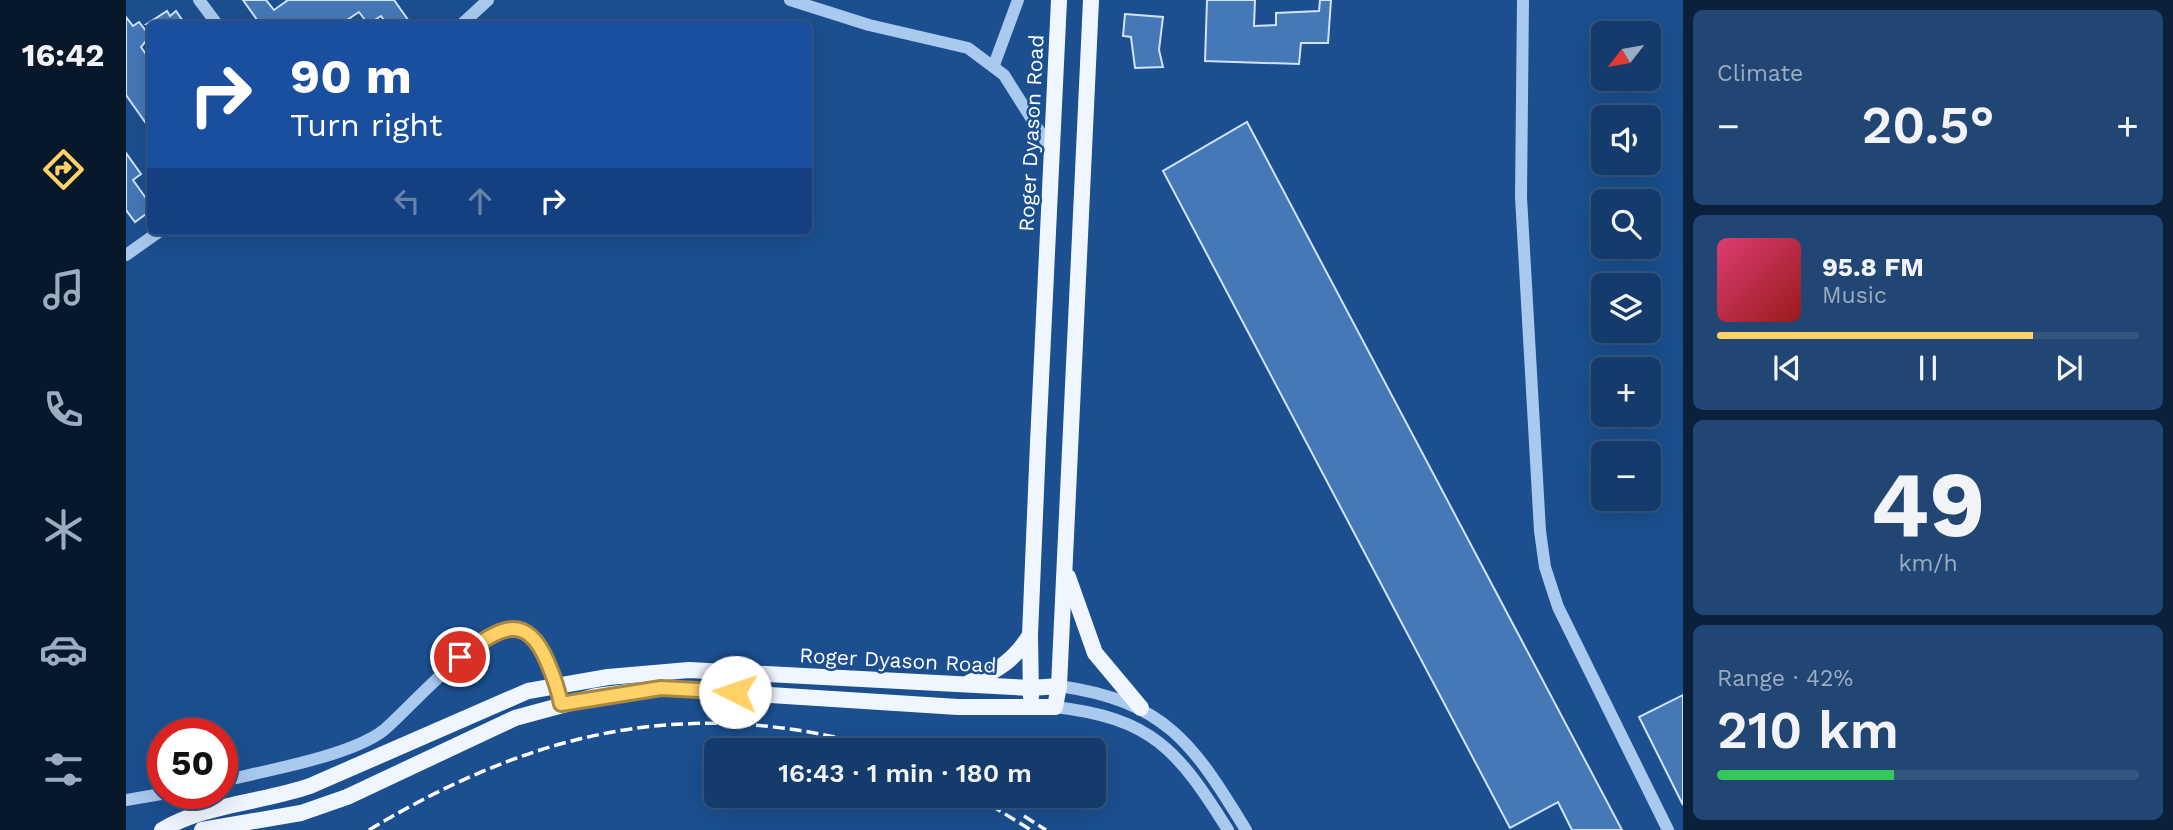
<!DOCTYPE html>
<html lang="en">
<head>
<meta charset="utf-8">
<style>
	body { margin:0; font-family:"Work Sans",sans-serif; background:#214673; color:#f1f3f6; height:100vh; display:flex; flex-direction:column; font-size:26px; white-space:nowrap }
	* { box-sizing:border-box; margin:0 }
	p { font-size:23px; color:#9dadc1 }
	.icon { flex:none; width:38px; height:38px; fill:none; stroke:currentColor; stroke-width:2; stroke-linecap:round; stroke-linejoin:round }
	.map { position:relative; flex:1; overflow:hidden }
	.panel { display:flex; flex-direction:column; gap:10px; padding:10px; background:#0b203b; width:490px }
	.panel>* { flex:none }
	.banner { position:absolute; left:21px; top:21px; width:665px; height:214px; border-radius:10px; box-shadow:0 7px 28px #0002,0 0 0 2px #33557e; background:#1a4fa0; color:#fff; overflow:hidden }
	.needle { width:46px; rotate:239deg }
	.tools { position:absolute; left:1465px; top:21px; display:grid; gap:14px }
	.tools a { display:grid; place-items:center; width:70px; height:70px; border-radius:10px; background:#143b6b; box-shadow:0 7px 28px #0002,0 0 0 2px #33557e; font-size:35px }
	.speed { position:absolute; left:21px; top:718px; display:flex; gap:14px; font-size:35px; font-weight:700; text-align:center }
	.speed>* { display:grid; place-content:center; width:91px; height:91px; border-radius:50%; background:#143b6b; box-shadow:0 7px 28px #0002,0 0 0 2px #33557e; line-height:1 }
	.speed .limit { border:10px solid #d22; background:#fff; color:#111 }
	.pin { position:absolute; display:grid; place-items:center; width:60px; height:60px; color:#fff; margin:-30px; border:4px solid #fff; border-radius:50%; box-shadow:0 2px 7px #0007 }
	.me { position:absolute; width:77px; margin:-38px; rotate:274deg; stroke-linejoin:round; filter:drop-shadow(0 0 5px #0008) }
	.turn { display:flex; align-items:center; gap:24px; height:147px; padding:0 28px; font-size:32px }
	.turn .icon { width:91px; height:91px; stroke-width:2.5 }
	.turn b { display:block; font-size:49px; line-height:60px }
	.lanes { display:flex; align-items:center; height:66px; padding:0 28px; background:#0003; justify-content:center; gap:35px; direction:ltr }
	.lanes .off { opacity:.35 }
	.big { font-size:52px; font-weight:600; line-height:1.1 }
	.panel .widget { flex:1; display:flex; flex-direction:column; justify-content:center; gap:10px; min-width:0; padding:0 24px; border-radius:10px; background:#214673 }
	.panel .dial { align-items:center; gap:0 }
	.dial b { font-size:91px; line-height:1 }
	.song { display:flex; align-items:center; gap:21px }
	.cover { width:84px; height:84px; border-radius:10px; background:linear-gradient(135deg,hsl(340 70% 55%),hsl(0 70% 35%)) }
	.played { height:7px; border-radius:4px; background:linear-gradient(90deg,#ffd166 75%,#33557e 75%) }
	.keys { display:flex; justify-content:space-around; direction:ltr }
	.heat { display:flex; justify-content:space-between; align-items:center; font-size:38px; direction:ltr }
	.charge { height:10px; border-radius:5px; background:linear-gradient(90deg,#34c759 42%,#33557e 0) }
	.trip { position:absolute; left:578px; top:738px; width:402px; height:70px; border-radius:10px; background:#143b6b; box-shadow:0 7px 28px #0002,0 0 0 2px #33557e; font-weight:600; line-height:70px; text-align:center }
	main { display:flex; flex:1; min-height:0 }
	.dock { display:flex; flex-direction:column; width:126px; justify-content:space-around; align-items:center; background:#08182b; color:#9dadc1 }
	.dock .icon { width:49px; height:49px }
	.dock .current { color:#ffd166 }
	.dock b { font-size:32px; color:#f1f3f6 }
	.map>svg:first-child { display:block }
	.building { fill:#4478b7; stroke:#cfe3fa; stroke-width:2 }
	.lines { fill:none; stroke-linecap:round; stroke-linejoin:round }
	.minor { stroke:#a9c9ee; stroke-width:12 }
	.major { stroke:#f0f6ff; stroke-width:16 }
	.rail { stroke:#fff; stroke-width:3.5; stroke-dasharray:12 5; stroke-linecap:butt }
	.route-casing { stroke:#a68842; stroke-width:18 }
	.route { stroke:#ffd166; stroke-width:12 }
	.labels { text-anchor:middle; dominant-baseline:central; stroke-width:5; stroke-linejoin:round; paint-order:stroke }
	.street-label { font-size:21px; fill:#fff; stroke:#1b4f8f }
</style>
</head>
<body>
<main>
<nav class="dock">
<b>16:42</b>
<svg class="icon current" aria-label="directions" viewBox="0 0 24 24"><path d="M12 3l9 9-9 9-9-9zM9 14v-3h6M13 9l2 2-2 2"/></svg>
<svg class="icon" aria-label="music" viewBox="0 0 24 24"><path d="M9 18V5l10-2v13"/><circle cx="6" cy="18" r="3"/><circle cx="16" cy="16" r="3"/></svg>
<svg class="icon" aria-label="phone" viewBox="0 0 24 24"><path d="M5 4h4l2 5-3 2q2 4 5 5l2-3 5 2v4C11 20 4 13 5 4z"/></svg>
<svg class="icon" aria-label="climate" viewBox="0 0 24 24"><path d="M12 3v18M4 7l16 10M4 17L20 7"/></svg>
<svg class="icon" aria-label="car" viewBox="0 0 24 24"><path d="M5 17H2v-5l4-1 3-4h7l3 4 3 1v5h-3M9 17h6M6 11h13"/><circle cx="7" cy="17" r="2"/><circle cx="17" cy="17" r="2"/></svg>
<svg class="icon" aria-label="filters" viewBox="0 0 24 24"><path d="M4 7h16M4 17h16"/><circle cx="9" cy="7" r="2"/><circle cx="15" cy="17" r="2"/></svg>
</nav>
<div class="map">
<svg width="1557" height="830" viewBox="0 0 1557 830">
	<rect width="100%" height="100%" fill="#1b4f8f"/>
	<g class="building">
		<path d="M117 0H140L148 10 162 0H268L285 24H261L255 16 242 24 233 12 215 24H134Z"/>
		<path d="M1081 0H1129L1128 26 1150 25V13L1193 11 1194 0H1205L1202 43H1175L1173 64 1079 61Z"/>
		<path d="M41 11 44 16 50 11 59 24H21Z"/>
		<path d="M999 14 1037 17 1033 50 1037 67 1009 68 1005 37 997 36Z"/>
		<path d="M0 17 7 26 13 22 24 36 15 47 24 60V129L0 95Z"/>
		<path d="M1121 122 1496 830H1446L1432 802 1384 828 1037 171Z"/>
		<path d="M0 153 15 174 7 180 24 204V211L9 222 0 210Z"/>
		<path d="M1557 695V805L1513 717Z"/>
	</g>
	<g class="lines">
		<g class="minor">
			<path d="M73 0 91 24"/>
			<path d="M664 0 743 25 842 48 878 75 924 148"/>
			<path d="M1397 0 1395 197 1414 531 1419 567 1432 607 1542 830"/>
			<path d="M336 24 362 0"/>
			<path d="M868 65 892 0"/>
			<path d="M0 255 34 231"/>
			<path d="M933 686C1039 701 1067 743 1120 830"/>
			<path d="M929 707C1026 718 1052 750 1102 830"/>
			<path d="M96 781C139 771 225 756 258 730 287 706 358 619 397 629 417 634 425 669 432 686"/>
			<path d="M0 800 41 793"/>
		</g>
		<g class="major">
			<path d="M942 577 969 653 1015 708"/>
			<path d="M844 682C871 672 889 659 904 635"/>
			<path d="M905 697 904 635 912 443 933 0"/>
			<path d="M36 830C76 805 138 802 184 786L402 691 482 677 563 670 905 688 933 686"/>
			<path d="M76 830 175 813 221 797 389 718 470 696 535 688 832 707H929L933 686 965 0"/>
		</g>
		<g class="rail">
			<path d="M850 796 905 830"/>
			<path d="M898 816 920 830"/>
			<path d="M243 830C414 727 570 694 764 751"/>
		</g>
	</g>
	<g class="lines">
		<defs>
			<path id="route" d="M334 657C370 631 398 608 421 661 427 675 432 688 435 704L535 688 609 692"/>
		</defs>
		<use href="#route" class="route-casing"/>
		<use href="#route" class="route"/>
	</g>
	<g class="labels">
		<g class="street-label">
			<text transform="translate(905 133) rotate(-87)">Roger Dyason Road</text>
			<text transform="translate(772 660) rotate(3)">Roger Dyason Road</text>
		</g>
	</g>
</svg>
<div class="tools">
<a><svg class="needle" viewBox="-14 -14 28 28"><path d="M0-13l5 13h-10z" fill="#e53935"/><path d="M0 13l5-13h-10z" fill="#9dadc1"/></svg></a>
<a><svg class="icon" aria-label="sound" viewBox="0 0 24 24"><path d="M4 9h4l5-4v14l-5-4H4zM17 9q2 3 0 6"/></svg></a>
<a><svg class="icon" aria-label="search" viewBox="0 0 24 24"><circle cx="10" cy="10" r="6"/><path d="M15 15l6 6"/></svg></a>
<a><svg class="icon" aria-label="layers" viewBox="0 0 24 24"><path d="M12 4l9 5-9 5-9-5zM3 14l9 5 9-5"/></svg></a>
<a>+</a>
<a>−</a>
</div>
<div class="speed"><div class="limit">50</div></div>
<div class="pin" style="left:334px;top:657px;background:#d93025"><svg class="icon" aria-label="arrive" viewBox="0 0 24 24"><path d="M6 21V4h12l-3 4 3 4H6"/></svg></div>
<svg class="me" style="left:609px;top:692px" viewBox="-20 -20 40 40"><circle r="19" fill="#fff"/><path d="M0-13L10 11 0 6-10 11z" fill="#ffd166"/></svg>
<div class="trip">16:43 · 1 min · 180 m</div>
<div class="banner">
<div class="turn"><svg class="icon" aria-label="right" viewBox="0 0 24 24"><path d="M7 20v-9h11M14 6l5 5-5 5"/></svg><div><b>90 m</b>Turn right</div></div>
<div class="lanes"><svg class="icon off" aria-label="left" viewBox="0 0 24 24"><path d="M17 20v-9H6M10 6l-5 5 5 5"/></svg><svg class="icon off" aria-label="ahead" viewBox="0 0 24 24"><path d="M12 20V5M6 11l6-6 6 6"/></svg><svg class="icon" aria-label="right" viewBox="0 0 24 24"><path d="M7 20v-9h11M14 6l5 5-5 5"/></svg></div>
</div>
</div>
<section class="panel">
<div class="widget"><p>Climate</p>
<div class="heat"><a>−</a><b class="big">20.5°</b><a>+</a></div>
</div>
<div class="widget">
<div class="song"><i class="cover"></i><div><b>95.8 FM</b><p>Music</p></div></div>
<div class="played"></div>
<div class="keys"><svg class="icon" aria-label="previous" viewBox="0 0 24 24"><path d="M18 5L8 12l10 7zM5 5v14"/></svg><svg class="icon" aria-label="pause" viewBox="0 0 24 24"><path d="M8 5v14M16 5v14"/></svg><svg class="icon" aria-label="next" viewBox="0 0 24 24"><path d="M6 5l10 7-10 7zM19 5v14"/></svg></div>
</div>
<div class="widget dial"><b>49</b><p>km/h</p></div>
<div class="widget"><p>Range · 42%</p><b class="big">210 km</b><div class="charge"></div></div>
</section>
</main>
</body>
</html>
